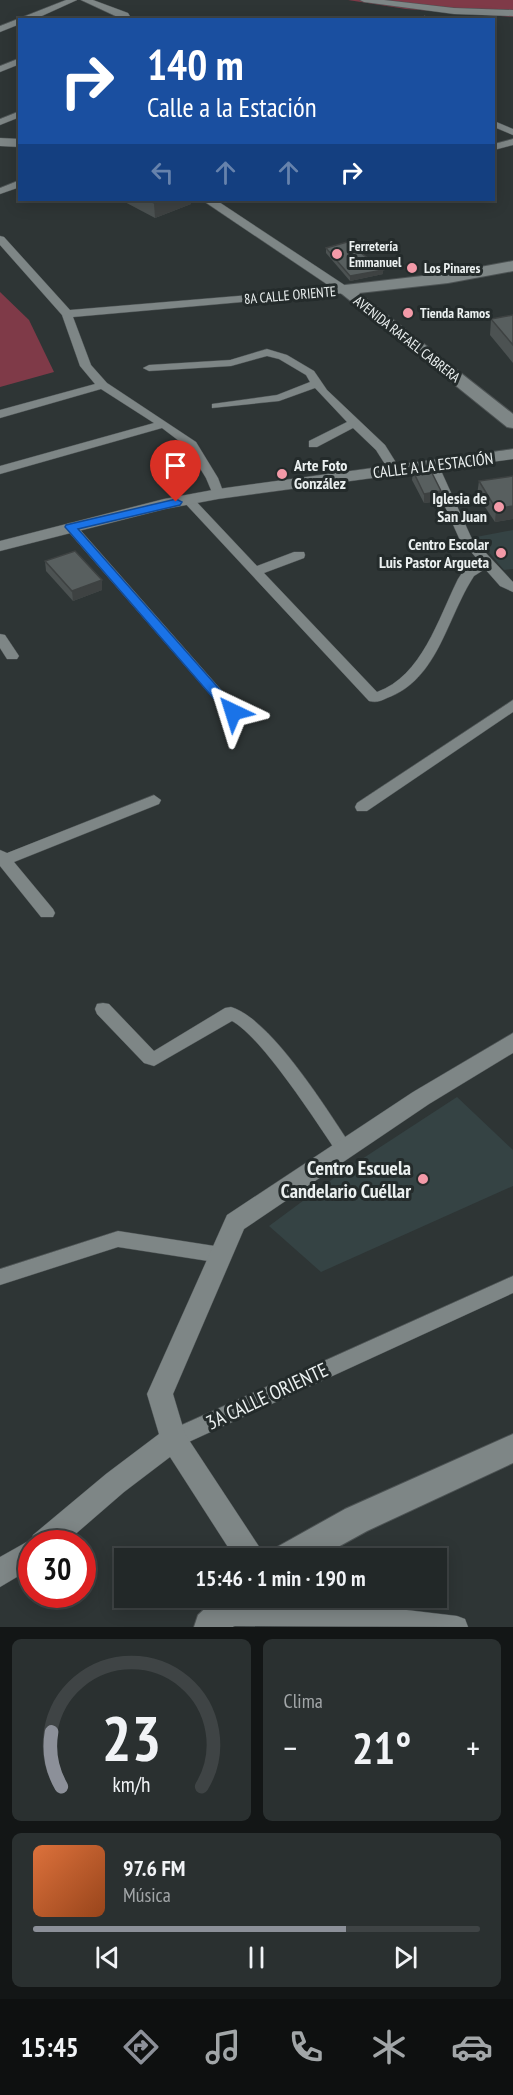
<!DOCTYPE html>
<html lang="es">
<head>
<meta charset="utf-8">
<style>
	body { margin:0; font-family:"PT Sans Narrow",sans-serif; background:#2a3030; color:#f1f3f6; height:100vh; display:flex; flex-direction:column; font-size:22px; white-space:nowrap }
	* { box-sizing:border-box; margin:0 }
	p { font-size:20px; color:#a2a6a8 }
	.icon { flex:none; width:33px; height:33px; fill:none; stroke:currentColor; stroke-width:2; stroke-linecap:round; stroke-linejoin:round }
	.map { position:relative; height:1627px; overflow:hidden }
	.sheet { display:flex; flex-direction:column; gap:12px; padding:12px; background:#131616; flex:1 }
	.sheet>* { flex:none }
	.top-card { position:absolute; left:18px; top:18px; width:477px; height:183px; border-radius:0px; box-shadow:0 3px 15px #0003,0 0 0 2px #3f4445; background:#1a4fa0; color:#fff; overflow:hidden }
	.speed { position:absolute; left:18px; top:1530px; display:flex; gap:12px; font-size:30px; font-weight:700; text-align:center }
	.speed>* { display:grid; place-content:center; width:78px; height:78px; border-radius:50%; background:#222828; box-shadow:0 3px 15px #0003,0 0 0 2px #3f4445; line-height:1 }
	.speed .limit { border:9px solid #d22; background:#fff; color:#111 }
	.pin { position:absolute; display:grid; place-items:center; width:51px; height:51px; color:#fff; margin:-62px -26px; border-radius:50% 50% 50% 0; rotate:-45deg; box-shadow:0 0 6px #0007 }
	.pin .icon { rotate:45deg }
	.me { position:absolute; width:66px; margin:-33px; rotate:319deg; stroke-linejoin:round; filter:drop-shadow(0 0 4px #0008) }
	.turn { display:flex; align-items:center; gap:21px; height:126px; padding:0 30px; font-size:27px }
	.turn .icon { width:78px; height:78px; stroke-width:2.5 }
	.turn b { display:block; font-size:42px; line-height:51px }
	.lanes { display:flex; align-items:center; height:57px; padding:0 30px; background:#0003; justify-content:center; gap:30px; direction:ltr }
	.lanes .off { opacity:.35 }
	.big { font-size:45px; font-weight:700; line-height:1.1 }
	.sheet .tile { flex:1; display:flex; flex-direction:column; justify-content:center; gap:9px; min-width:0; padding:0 21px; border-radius:9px; background:#2a3030 }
	.sheet .dial { align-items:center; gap:0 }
	.dial svg { height:156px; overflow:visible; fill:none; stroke:#3f4445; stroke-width:7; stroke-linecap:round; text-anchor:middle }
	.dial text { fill:#f1f3f6; stroke:none }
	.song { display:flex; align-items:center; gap:18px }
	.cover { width:72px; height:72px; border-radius:9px; background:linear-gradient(135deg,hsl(20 70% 55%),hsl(20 70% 35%)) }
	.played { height:6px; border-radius:3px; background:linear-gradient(90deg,#8c9099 70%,#3f4445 70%) }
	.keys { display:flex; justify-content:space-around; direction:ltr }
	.heat { display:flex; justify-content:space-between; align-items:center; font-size:33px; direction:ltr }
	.sheet .tiles { flex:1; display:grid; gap:12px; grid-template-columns:1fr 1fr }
	.tile:last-child { grid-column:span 2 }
	.trip { position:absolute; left:114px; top:1548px; width:333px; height:60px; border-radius:0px; background:#222828; box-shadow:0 3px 15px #0003,0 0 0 2px #3f4445; font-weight:700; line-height:60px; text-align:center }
	.tab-bar { display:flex; height:96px; justify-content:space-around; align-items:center; background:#0e1010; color:#a2a6a8 }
	.tab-bar .icon { width:42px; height:42px }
	.tab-bar .selected { color:#8c9099 }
	.tab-bar b { font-size:27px; color:#f1f3f6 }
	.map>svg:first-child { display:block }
	.built { fill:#354344 }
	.green { fill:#7f3a48 }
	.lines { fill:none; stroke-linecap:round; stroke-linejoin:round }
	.minor-casing { stroke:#4d5354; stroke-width:1 }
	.tertiary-casing { stroke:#4d5354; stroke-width:1 }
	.secondary-casing { stroke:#4d5354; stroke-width:2 }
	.minor { fill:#7e8686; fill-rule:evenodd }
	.tertiary { fill:#7e8686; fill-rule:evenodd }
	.secondary { fill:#7e8686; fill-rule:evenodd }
	.wall { fill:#4c5252 }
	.shaded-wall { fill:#3e4242 }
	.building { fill:#585f5f; stroke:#3e4242; stroke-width:1.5 }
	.route { fill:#1a73e8; stroke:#114b97; stroke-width:1.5 }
	.poi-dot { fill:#f39aa8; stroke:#242b2b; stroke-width:2 }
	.labels { text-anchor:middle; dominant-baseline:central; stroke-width:6; stroke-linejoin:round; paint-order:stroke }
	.far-poi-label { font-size:14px; font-weight:bold; fill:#ebf0f0; stroke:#242b2b; text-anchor:start }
	.far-street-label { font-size:14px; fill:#ebf0f0; stroke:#242b2b }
	.poi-label { font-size:16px; font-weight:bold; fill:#ebf0f0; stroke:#242b2b; text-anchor:end }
	.street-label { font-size:16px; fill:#ebf0f0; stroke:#242b2b }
	.near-poi-label { font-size:20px; font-weight:bold; fill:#ebf0f0; stroke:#242b2b; text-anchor:end }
	.near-street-label { font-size:20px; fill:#ebf0f0; stroke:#242b2b }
</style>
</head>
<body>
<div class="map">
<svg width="513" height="1627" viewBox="0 0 513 1627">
	<rect width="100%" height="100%" fill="#2e3535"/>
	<g class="built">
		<path d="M513 530V569L504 570 476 537Z"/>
		<path d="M457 1097 513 1150V1186L321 1272 269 1226 342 1172Z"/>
	</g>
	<g class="green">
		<path d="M348 0H513V17L406 9Z"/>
		<path d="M0 292 29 320 54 372 0 387Z"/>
	</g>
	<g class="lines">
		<defs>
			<g id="minor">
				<path d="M66 0H77L33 20H20V24L0 32V26Z"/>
				<path d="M81 0H93L128 13 131 18 124 20Z"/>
				<path d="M360 0H384L454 8 513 10V16L454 14 364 2Z"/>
				<path d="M425 16 430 20 421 19Z"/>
				<path d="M20 58V64L0 72V66Z"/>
				<path d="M20 111V117L0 125V119Z"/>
				<path d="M494 121 513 129V135L494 127Z"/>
				<path d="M513 139V145L494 150V144Z"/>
				<path d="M20 180V187L0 194V188Z"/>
				<path d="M0 236 4 237 70 310 345 287 350 290 345 293 73 317 91 365 107 383 196 442 218 478 224 494 222 497H214L206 478 187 447 162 428 0 474V466L154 423 101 389 0 418V410L95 384 80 366 62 315 0 245Z"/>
				<path d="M267 349 287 355 314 371 327 390 385 445 400 469 398 472H390L376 450 353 428 317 447H309V441L347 422 315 388 279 401 212 408V404L277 395 310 382 306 375 279 359 267 356 231 366 149 371 143 368 149 365 230 360Z"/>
				<path d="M432 460 438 464 471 537 513 582V592L500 586 485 569 474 576C447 617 438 680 387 698 381 701 376 703 369 701L182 500 184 497H192L257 566 294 552H304L305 555 304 558 264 573 377 692C422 676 438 619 458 579L464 570 479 561 459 538 426 464Z"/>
				<path d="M71 523 75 524 238 709 240 712 238 715H228L67 530 65 527 67 524Z"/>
				<path d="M0 634 5 635 19 656 17 659H7L0 648Z"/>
				<path d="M513 700V712L367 811H357L355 807 357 803Z"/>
				<path d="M154 795 161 800 159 804 14 862 53 909 55 913 53 917H41L0 866V850L7 853Z"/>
				<path d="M103 1003 109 1004 154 1051 225 1008 231 1007C271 1019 326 1108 350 1144L353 1149 350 1154 344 1156 338 1154C317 1123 262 1037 232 1021L154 1066 144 1063 97 1014 95 1009 97 1004Z"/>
				<path d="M118 1231 221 1247 228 1249 230 1255 228 1261 221 1263 118 1247 0 1285V1269Z"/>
				<path d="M513 1276V1293L180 1446 173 1448 166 1446 163 1439 166 1432Z"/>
				<path d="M348 1603 457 1616 465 1619 468 1627 224 1626 216 1623 213 1615 216 1607 224 1604Z"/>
			</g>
			<g id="tertiary">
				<path d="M0 138 20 139V147L0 146Z"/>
				<path d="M202 200H216L352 290 345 294 340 293Z"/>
				<path d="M513 449V459L218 499 165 509 0 551V541L164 499 218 489Z"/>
				<path d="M513 1033V1053L429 1104 244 1229 173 1394 185 1434 260 1548 264 1558H235L170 1457 124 1492 64 1544H32V1568L0 1587V1557L32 1539 33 1535 106 1474 159 1434 147 1394 227 1215 413 1092Z"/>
			</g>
			<g id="secondary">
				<path d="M513 261V271L448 283 359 293 513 414V428L507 427 337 290 345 285 448 273Z"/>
				<path d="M513 1434V1463L367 1531 318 1558H272L277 1547 345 1509Z"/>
				<path d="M216 1598H254L249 1609 233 1627H194L198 1615Z"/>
			</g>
		</defs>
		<use href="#minor" class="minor-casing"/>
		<use href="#tertiary" class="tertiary-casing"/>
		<use href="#secondary" class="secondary-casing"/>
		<use href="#minor" class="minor"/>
		<use href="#tertiary" class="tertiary"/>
		<use href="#secondary" class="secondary"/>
	</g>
	<g class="wall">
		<path d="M121 200H191V204L155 218Z"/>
		<path d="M326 248 383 270V274L350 281 326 253Z"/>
		<path d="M513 315V363L490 335 491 319Z"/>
		<path d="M413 471 441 491 440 501 424 503 412 480Z"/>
		<path d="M513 476V519L495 522 477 495 479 481Z"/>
		<path d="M45 561 102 580V590L73 601 46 571Z"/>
	</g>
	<g class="shaded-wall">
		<path d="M163 200H191V204L155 218 154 203Z"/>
		<path d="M383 270V274L350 281V276Z"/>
		<path d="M441 491 440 501 424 503V494Z"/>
		<path d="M513 506V519L495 522 496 509Z"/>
		<path d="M102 580V590L73 601 72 591Z"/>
	</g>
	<g class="building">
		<path d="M148 200H163L154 203Z"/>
		<path d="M347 242 383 270 350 276 326 248Z"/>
		<path d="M513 315V345L491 319Z"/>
		<path d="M430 469 441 491 424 494 413 471Z"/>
		<path d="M513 476V506L496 509 479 481Z"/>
		<path d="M75 551 102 580 72 591 45 561Z"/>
	</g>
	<path class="route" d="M176 499 182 502 180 505 78 529 237 709 239 712 237 715H228L65 527 66 525Z"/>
	<g class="poi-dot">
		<circle cx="337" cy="254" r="6"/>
		<circle cx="412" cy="268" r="6"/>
		<circle cx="408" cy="313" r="6"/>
		<circle cx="282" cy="474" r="6"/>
		<circle cx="499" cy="507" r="6"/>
		<circle cx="501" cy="553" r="6"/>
		<circle cx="423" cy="1179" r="6"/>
	</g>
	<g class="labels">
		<g class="far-poi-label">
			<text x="349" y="246">Ferretería<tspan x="349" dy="16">Emmanuel</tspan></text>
			<text x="424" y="268">Los Pinares</text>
			<text x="420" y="313">Tienda Ramos</text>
		</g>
		<g class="far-street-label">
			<text transform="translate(290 295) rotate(-5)">8A CALLE ORIENTE</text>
			<text transform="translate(407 339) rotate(38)">AVENIDA RAFAEL CABRERA</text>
		</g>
		<g class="poi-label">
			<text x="294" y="465" text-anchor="start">Arte Foto<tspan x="294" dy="18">González</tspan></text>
			<text x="487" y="498">Iglesia de<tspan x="487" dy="18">San Juan</tspan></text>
			<text x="489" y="544">Centro Escolar<tspan x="489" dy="18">Luis Pastor Argueta</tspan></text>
		</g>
		<g class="street-label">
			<text transform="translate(433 465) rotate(-7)">CALLE A LA ESTACIÓN</text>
		</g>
		<g class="near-poi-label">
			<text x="411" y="1168">Centro Escuela<tspan x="411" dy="23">Candelario Cuéllar</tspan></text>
		</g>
		<g class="near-street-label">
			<text transform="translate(267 1396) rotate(-25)">3A CALLE ORIENTE</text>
		</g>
	</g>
</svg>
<div class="speed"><div class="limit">30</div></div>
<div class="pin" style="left:176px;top:502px;background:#d93025"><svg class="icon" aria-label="arrive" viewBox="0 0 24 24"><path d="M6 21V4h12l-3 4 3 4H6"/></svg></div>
<svg class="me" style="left:233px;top:712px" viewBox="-20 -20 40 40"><path d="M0-17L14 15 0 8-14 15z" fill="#1a73e8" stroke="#fff" stroke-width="4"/></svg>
<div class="trip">15:46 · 1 min · 190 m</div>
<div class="top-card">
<div class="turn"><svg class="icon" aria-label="right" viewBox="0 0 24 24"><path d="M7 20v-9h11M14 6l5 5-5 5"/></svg><div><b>140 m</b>Calle a la Estación</div></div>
<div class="lanes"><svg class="icon off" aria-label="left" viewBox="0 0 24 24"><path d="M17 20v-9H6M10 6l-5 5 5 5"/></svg><svg class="icon off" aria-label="ahead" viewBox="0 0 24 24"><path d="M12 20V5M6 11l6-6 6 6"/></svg><svg class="icon off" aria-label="ahead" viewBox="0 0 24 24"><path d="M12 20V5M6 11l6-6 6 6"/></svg><svg class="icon" aria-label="right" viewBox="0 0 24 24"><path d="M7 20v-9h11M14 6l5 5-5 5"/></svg></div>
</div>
</div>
<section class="sheet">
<div class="tiles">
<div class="tile dial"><svg viewBox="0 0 100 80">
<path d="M14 69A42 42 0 1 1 86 69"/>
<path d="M14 69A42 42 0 0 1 9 41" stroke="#8c9099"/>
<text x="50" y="56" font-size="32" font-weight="700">23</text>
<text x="50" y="72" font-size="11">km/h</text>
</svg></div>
<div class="tile"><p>Clima</p>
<div class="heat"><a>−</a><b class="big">21°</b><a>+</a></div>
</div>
<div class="tile">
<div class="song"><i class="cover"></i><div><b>97.6 FM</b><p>Música</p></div></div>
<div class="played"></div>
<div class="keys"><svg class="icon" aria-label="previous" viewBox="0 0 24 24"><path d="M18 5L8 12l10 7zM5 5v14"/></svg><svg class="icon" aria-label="pause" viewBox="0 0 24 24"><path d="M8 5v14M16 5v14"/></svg><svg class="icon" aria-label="next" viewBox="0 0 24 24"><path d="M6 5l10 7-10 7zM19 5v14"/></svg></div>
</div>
</div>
</section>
<nav class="tab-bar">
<b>15:45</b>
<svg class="icon selected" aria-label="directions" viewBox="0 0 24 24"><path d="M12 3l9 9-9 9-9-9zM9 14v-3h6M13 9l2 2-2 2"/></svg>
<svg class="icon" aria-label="music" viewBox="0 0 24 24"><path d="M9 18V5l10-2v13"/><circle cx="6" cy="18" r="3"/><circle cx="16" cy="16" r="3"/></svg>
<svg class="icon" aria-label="phone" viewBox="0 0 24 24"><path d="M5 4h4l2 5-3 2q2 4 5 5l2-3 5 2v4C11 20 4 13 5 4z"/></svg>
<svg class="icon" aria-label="climate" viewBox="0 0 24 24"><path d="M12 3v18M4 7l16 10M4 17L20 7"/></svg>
<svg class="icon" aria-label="car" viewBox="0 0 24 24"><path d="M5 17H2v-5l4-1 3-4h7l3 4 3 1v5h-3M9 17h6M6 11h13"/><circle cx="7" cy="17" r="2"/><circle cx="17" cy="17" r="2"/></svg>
</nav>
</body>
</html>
